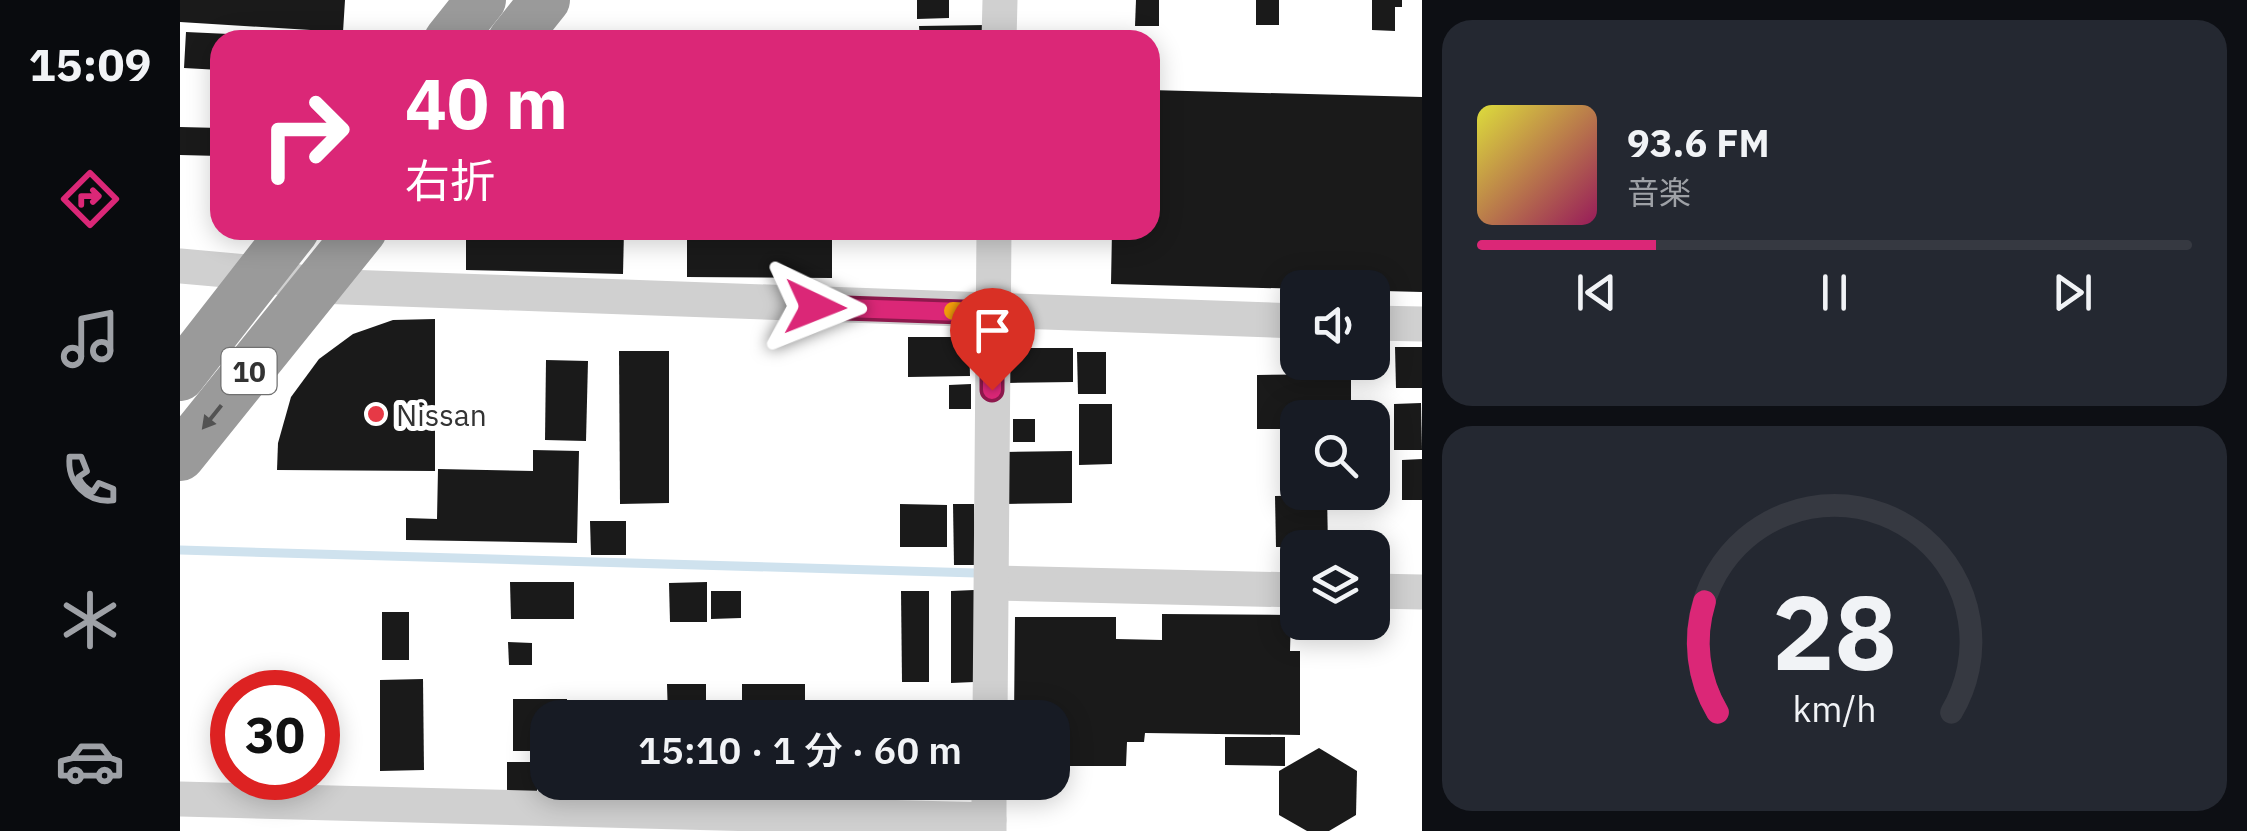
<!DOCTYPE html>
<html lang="ja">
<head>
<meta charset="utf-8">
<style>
	body { margin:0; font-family:"IBM Plex Sans","Noto Sans JP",sans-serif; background:#242831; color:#f1f3f6; height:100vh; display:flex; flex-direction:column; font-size:38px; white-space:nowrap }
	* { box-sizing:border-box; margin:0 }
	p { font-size:32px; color:#9ea1a6 }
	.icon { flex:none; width:55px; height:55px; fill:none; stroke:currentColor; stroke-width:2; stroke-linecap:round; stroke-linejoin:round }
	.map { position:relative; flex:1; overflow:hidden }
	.drawer { display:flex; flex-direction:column; gap:20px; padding:20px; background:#0d0f14; width:825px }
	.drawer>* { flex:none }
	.guide { position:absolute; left:30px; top:30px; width:950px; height:210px; border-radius:30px; box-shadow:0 5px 25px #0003; background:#db2777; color:#fff; overflow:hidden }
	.tools { position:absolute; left:1100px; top:270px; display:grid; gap:20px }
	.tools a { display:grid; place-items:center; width:110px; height:110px; border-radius:20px; background:#171b24; box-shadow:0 5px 25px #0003; font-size:50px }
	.speed { position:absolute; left:30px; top:670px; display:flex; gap:20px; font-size:50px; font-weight:700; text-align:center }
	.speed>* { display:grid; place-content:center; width:130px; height:130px; border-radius:50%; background:#171b24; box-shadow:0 5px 25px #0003; line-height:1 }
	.speed .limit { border:15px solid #d22; background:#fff; color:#111 }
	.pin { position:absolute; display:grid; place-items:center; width:85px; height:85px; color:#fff; margin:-102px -42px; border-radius:50% 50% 50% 0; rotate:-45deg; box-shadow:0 0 10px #0007 }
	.pin .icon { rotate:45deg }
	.me { position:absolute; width:110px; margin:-55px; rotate:92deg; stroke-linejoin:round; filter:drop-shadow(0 0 8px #0008) }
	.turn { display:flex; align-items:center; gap:35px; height:210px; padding:0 30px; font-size:45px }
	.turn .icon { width:130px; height:130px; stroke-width:2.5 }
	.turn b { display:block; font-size:70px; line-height:85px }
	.drawer .card { flex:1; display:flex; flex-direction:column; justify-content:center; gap:15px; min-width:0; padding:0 35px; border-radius:30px; background:#242831 }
	.drawer .dial { align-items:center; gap:0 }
	.dial svg { height:260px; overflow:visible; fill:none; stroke:#363941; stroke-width:7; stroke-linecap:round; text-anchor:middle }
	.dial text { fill:#f1f3f6; stroke:none }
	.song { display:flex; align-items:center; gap:30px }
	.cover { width:120px; height:120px; border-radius:15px; background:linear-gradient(135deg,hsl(60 70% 55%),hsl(330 70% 35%)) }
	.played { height:10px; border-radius:5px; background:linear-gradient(90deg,#db2777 25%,#363941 25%) }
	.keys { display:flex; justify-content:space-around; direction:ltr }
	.trip { position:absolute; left:350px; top:700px; width:540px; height:100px; border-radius:30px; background:#171b24; box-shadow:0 5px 25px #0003; font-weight:600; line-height:100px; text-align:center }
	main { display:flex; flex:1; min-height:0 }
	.menu { display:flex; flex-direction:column; width:180px; justify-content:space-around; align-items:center; background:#090b0e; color:#9ea1a6 }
	.menu .icon { width:70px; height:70px }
	.menu .on { color:#db2777 }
	.menu b { font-size:45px; color:#f1f3f6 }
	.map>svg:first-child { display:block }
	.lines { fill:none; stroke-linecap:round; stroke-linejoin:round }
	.stream { stroke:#cfe2ee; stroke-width:9 }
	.building { fill:#1a1a1a }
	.minor { stroke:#d0d0d0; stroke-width:35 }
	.highway { stroke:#9a9a9a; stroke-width:50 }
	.oneway { fill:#525252 }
	.route-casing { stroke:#8e194d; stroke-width:25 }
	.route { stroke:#db2777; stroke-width:18 }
	.slow { stroke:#f59e0b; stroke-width:18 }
	.poi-dot { fill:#e63946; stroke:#fff; stroke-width:4 }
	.labels { text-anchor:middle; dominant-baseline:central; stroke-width:10; stroke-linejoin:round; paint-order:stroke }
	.shield { fill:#fff; stroke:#707070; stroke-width:2.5 }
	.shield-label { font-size:28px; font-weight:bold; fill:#333 }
	.poi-label { font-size:30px; fill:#333; stroke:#fff; text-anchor:start }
</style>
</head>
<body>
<main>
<nav class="menu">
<b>15:09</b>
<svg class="icon on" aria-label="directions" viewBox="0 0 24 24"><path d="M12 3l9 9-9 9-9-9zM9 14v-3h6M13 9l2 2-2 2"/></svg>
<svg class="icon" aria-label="music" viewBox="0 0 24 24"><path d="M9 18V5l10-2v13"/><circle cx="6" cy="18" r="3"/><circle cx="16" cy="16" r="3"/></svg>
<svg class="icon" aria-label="phone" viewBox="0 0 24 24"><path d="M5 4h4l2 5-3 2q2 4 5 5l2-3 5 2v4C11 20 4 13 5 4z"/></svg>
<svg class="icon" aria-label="climate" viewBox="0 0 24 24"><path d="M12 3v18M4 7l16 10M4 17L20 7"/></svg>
<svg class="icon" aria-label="car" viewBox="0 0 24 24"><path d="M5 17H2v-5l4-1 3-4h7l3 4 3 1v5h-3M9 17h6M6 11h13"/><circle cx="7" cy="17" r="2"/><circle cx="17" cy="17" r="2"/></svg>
</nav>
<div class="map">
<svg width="1242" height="831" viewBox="0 0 1242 831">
	<rect width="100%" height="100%" fill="#fff"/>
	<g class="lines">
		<path class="stream" d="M0 550 796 573"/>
	</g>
	<g class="building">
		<path d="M0 0H165L163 32 0 22Z"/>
		<path d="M737 0H769V18L737 19Z"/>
		<path d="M956 0H979V26H955Z"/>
		<rect x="1076" y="0" width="23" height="25"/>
		<path d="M1192 0H1222V7H1215V31L1192 30Z"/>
		<path d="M806 25V40H740L739 26Z"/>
		<path d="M6 32 91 36V40H40V70L4 68Z"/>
		<path d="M970 90 1242 97V292L931 284 932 230H970Z"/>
		<path d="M0 127 40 128V156L0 155Z"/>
		<path d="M286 230H444L443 274 286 270Z"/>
		<path d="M507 230H652V278L507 277Z"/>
		<path d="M255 319V471L97 470 98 443 111 397 139 359 173 334 213 320Z"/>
		<path d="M728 337H789L790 376 728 377Z"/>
		<path d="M1215 347H1242V388H1216Z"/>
		<path d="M827 348H893V382L827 383Z"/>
		<path d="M439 351H489V503L440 504Z"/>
		<path d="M897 352H926V394H898Z"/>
		<path d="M366 360 408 361 406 441 365 440Z"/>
		<path d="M1171 374V418H1118V429H1077V375Z"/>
		<path d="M791 384V409H769V385Z"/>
		<path d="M1241 403 1242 450H1214V404Z"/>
		<path d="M899 404H932V464L899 465Z"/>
		<rect x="833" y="419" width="22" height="23"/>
		<path d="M353 450 399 451 397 543 226 540V518L257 519 258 469 353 471Z"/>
		<path d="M892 451V503L825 504V452Z"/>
		<path d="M1242 459V500H1222V460Z"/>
		<path d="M1147 495 1148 547H1096L1095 496Z"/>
		<path d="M720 504 767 505V547H720Z"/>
		<path d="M773 504H794L795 565H774Z"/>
		<path d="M410 521H446V555H411Z"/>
		<path d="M330 582H394V619H331Z"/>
		<path d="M527 582V622H490L489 583Z"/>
		<path d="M794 590V682L771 683V591Z"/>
		<path d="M531 591H561V618L531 619Z"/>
		<path d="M721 591H749V682H722Z"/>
		<rect x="202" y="612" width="27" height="48"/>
		<path d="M982 614 1111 615 1110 651H1120V735L965 733 964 742H947L946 766H872V718H834L835 617H936V639L982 640Z"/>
		<path d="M328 642 352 643V665H329Z"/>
		<path d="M243 679 244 770 200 771V680Z"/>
		<path d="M487 684H526V718H488Z"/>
		<path d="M562 684H625V711H620V718H562Z"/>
		<path d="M333 699H387V718H368V751H333Z"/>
		<path d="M1045 737H1105V766L1045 765Z"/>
		<path d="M1139 748 1177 771 1176 815 1149 831H1127L1099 815V771Z"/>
		<rect x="327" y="762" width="30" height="32"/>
		<rect x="559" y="782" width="26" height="15"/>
	</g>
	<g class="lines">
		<g class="minor">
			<path d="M819 40 820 0"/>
			<path d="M0 266 79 273 137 286 1118 321"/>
			<path d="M1192 323 1242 324"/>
			<path d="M812 583 1118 590"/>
			<path d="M1192 591 1242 592"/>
			<path d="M810 718 814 230"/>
			<path d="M0 799 809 820"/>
			<path d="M809 831V782"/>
		</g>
		<g class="highway">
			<path d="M269 40 301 0"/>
			<path d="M333 40 365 0"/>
			<path d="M0 376 114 230"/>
			<path d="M0 456 182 230"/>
		</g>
	</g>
	<defs><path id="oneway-solid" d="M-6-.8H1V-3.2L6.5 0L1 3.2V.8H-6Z" transform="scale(2.5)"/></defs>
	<use class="oneway" href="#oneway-solid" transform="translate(32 417) rotate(129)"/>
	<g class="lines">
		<defs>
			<path id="route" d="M635 307 812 313V390"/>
		</defs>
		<use href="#route" class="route-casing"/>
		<use href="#route" class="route"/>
		<path class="slow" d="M773 311 812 313V324"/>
	</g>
	<circle class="poi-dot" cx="196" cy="414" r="10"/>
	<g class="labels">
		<rect class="shield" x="41.5" y="348" width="55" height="46" rx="8"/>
		<g class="shield-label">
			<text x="69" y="371">10</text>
		</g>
		<g class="poi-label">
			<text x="216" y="414">Nissan</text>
		</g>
	</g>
</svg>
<div class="tools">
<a><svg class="icon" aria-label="sound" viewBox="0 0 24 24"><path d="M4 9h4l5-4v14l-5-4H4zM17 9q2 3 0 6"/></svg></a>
<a><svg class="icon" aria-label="search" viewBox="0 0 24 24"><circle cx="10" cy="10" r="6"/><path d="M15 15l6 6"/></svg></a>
<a><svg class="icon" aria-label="layers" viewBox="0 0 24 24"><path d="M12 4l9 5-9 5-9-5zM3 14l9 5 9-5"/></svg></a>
</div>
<div class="speed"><div class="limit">30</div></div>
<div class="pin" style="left:812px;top:390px;background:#d93025"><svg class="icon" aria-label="arrive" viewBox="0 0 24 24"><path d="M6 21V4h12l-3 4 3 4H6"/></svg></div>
<svg class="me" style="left:635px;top:307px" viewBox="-20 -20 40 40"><path d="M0-17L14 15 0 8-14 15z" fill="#db2777" stroke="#fff" stroke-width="4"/></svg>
<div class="trip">15:10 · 1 分 · 60 m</div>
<div class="guide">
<div class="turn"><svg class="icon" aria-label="right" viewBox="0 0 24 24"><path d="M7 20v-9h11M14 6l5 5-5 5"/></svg><div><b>40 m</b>右折</div></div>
</div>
</div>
<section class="drawer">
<div class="card">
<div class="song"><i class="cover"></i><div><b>93.6 FM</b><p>音楽</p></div></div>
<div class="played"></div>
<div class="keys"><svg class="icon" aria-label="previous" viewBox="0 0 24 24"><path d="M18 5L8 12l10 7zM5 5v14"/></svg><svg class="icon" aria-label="pause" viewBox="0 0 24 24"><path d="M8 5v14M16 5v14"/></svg><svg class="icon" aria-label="next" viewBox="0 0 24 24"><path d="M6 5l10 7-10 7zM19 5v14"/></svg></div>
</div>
<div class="card dial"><svg viewBox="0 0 100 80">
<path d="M14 69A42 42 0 1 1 86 69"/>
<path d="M14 69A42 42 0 0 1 10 35" stroke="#db2777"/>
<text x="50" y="56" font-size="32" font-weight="700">28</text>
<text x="50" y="72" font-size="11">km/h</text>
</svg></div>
</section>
</main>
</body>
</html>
